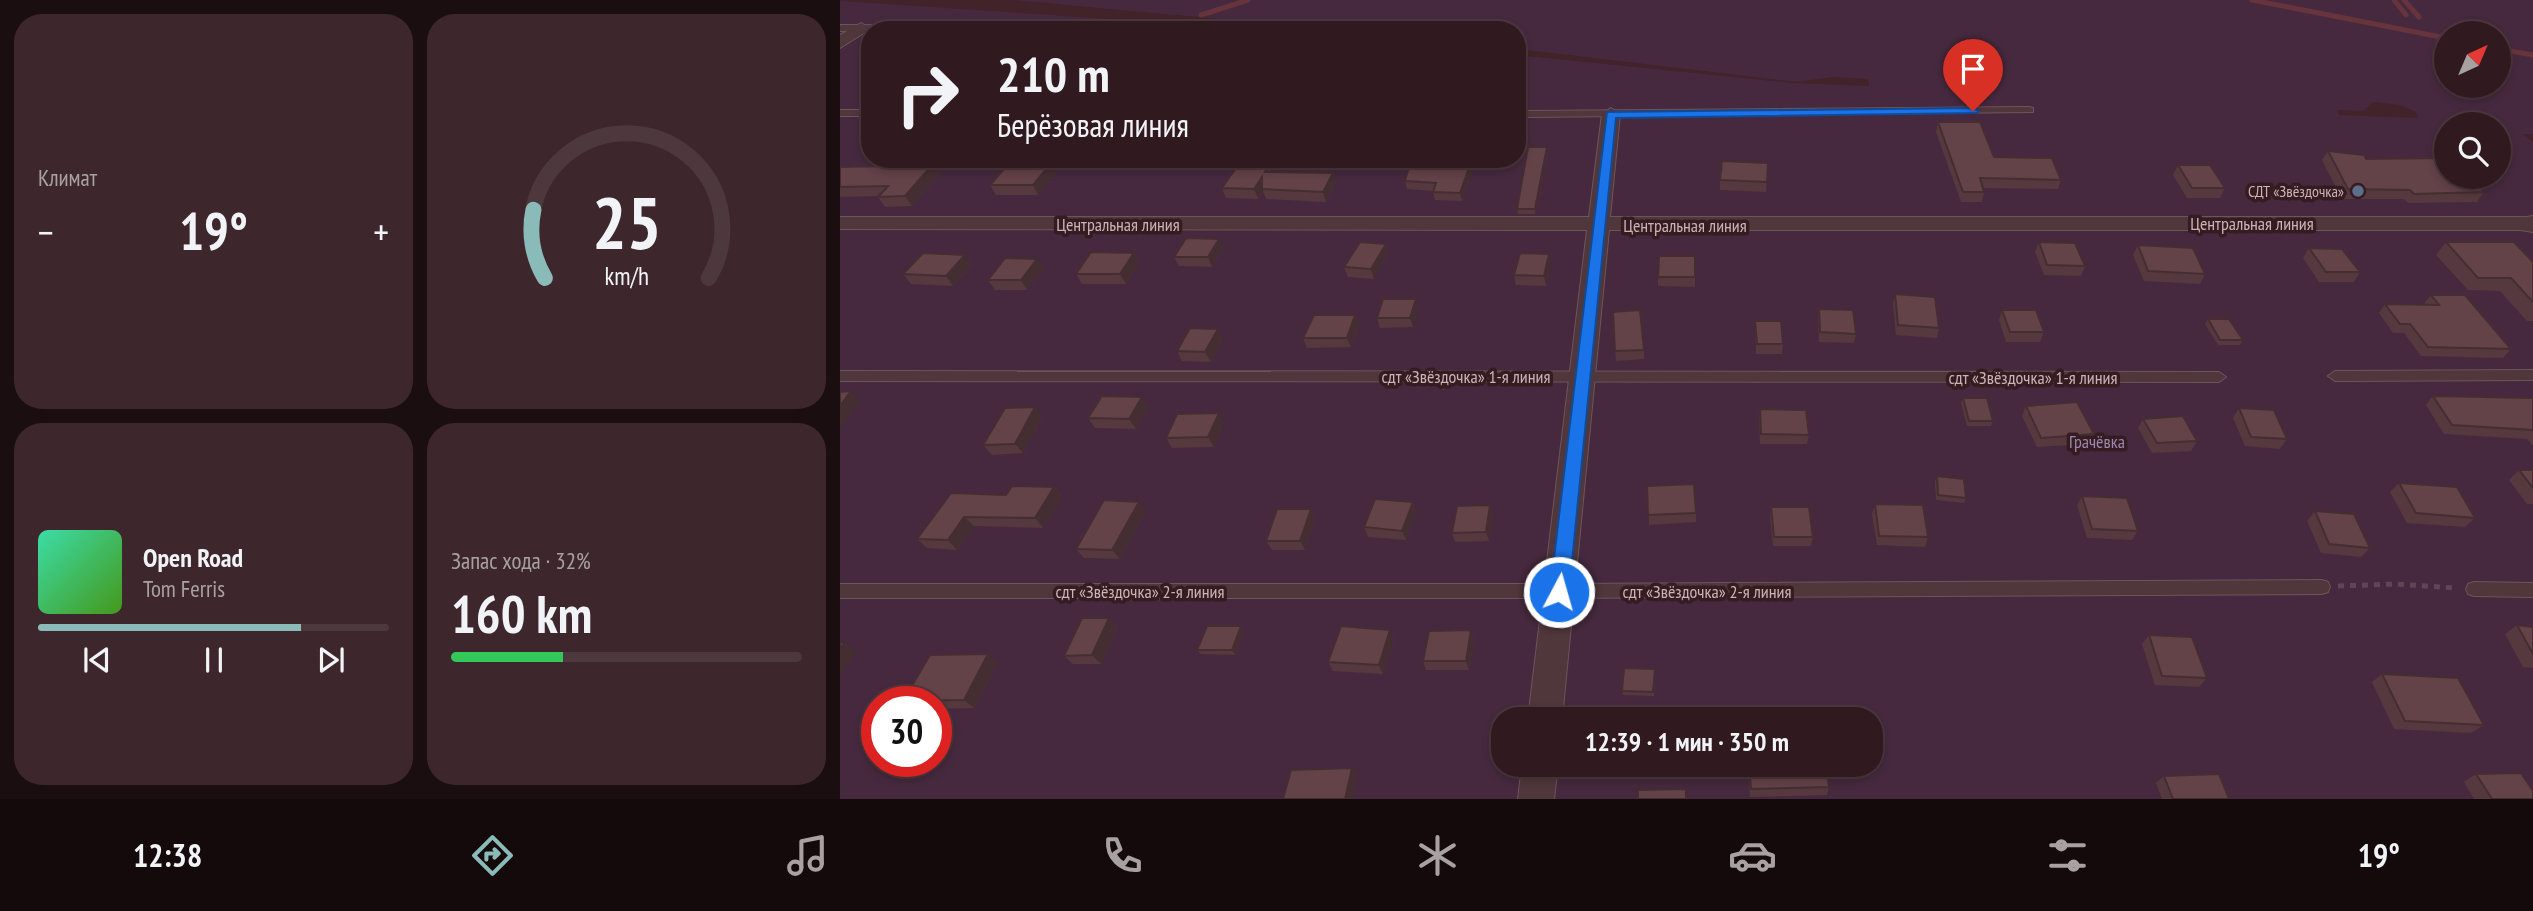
<!DOCTYPE html>
<html lang="ru">
<head>
<meta charset="utf-8">
<style>
	body { margin:0; font-family:"PT Sans Narrow",sans-serif; background:#3d272c; color:#f1f3f6; height:100vh; display:flex; flex-direction:column; font-size:26px; white-space:nowrap }
	* { box-sizing:border-box; margin:0 }
	p { font-size:23px; color:#a8a1a4 }
	.icon { flex:none; width:38px; height:38px; fill:none; stroke:currentColor; stroke-width:2; stroke-linecap:round; stroke-linejoin:round }
	.map { position:relative; flex:1; overflow:hidden }
	.sheet { display:flex; flex-direction:column; gap:14px; padding:14px; background:#1b0e11; width:840px }
	.sheet>* { flex:none }
	.guide { position:absolute; left:21px; top:21px; width:665px; height:147px; border-radius:28px; box-shadow:0 4px 10px #0003,0 0 0 2px #4c383d; background:#311a1f; color:#f1f3f6; overflow:hidden }
	.needle { width:46px; rotate:44deg }
	.tools { position:absolute; left:1594px; top:21px; display:grid; gap:14px }
	.tools a { display:grid; place-items:center; width:77px; height:77px; border-radius:50%; background:#311a1f; box-shadow:0 4px 10px #0003,0 0 0 2px #4c383d; font-size:35px }
	.speed { position:absolute; left:21px; top:686px; display:flex; gap:14px; font-size:35px; font-weight:700; text-align:center }
	.speed>* { display:grid; place-content:center; width:91px; height:91px; border-radius:50%; background:#311a1f; box-shadow:0 4px 10px #0003,0 0 0 2px #4c383d; line-height:1 }
	.speed .limit { border:10px solid #d22; background:#fff; color:#111 }
	.pin { position:absolute; display:grid; place-items:center; width:60px; height:60px; color:#fff; margin:-72px -30px; border-radius:50% 50% 50% 0; rotate:-45deg; box-shadow:0 0 7px #0007 }
	.pin .icon { rotate:45deg }
	.me { position:absolute; width:77px; margin:-38px; rotate:6deg; stroke-linejoin:round; filter:drop-shadow(0 0 5px #0008) }
	.turn { display:flex; align-items:center; gap:24px; height:147px; padding:0 21px; font-size:32px }
	.turn .icon { width:91px; height:91px; stroke-width:2.5 }
	.turn b { display:block; font-size:49px; line-height:60px }
	.big { font-size:52px; font-weight:700; line-height:1.1 }
	.sheet .card { flex:1; display:flex; flex-direction:column; justify-content:center; gap:10px; min-width:0; padding:0 24px; border-radius:28px; background:#3d272c }
	.sheet .dial { align-items:center; gap:0 }
	.dial svg { height:182px; overflow:visible; fill:none; stroke:#4c383d; stroke-width:7; stroke-linecap:round; text-anchor:middle }
	.dial text { fill:#f1f3f6; stroke:none }
	.song { display:flex; align-items:center; gap:21px }
	.cover { width:84px; height:84px; border-radius:10px; background:linear-gradient(135deg,hsl(160 70% 55%),hsl(100 70% 35%)) }
	.played { height:7px; border-radius:4px; background:linear-gradient(90deg,#8bbbb9 75%,#4c383d 75%) }
	.keys { display:flex; justify-content:space-around; direction:ltr }
	.heat { display:flex; justify-content:space-between; align-items:center; font-size:38px; direction:ltr }
	.charge { height:10px; border-radius:5px; background:linear-gradient(90deg,#34c759 32%,#4c383d 0) }
	.sheet .tiles { flex:1; display:grid; gap:14px; grid-template-columns:repeat(2,1fr) }
	.trip { position:absolute; left:651px; top:707px; width:392px; height:70px; border-radius:28px; background:#311a1f; box-shadow:0 4px 10px #0003,0 0 0 2px #4c383d; font-weight:700; line-height:70px; text-align:center }
	.menu { display:flex; height:112px; justify-content:space-around; align-items:center; background:#140a0c; color:#a8a1a4 }
	.menu .icon { width:49px; height:49px }
	.menu .current { color:#8bbbb9 }
	.menu b { font-size:32px; color:#f1f3f6 }
	main { display:flex; flex:1; min-height:0 }
	.map>svg:first-child { display:block }
	.green { fill:#46293e; fill-rule:evenodd }
	.lines { fill:none; stroke-linecap:round; stroke-linejoin:round }
	.stream { stroke:#67343d; stroke-width:5 }
	.service-casing { stroke:#6e555a; stroke-width:2 }
	.minor-casing { stroke:#6e555a; stroke-width:2 }
	.tertiary-casing { stroke:#6e555a; stroke-width:2 }
	.path { stroke:#604557; stroke-width:5; stroke-dasharray:6 6; stroke-linecap:butt }
	.service { fill:#50373c; fill-rule:evenodd }
	.minor { fill:#50373c; fill-rule:evenodd }
	.tertiary { fill:#50373c; fill-rule:evenodd }
	.wall { fill:#55393e }
	.shaded-wall { fill:#452e32 }
	.building { fill:#634248; stroke:#452e32; stroke-width:2 }
	.route { fill:#1a73e8; stroke:#114b97; stroke-width:2 }
	.service-dot { fill:#5c6f8a; stroke:#351c21; stroke-width:2.5 }
	.labels { text-anchor:middle; dominant-baseline:central; stroke-width:7; stroke-linejoin:round; paint-order:stroke }
	.far-poi-label { font-size:16px; fill:#cbb4b7; stroke:#351c21; text-anchor:end }
	.street-label { font-size:18px; fill:#cbb4b7; stroke:#351c21 }
	.park-label { font-size:18px; fill:#9b87b1; stroke:#351c21 }
</style>
</head>
<body>
<main>
<section class="sheet">
<div class="tiles">
<div class="card"><p>Климат</p>
<div class="heat"><a>−</a><b class="big">19°</b><a>+</a></div>
</div>
<div class="card dial"><svg viewBox="0 0 100 80">
<path d="M14 69A42 42 0 1 1 86 69"/>
<path d="M14 69A42 42 0 0 1 9 39" stroke="#8bbbb9"/>
<text x="50" y="56" font-size="32" font-weight="700">25</text>
<text x="50" y="72" font-size="11">km/h</text>
</svg></div>
<div class="card">
<div class="song"><i class="cover"></i><div><b>Open Road</b><p>Tom Ferris</p></div></div>
<div class="played"></div>
<div class="keys"><svg class="icon" aria-label="previous" viewBox="0 0 24 24"><path d="M18 5L8 12l10 7zM5 5v14"/></svg><svg class="icon" aria-label="pause" viewBox="0 0 24 24"><path d="M8 5v14M16 5v14"/></svg><svg class="icon" aria-label="next" viewBox="0 0 24 24"><path d="M6 5l10 7-10 7zM19 5v14"/></svg></div>
</div>
<div class="card"><p>Запас хода · 32%</p><b class="big">160 km</b><div class="charge"></div></div>
</div>
</section>
<div class="map">
<svg width="1693" height="799" viewBox="0 0 1693 799">
	<rect width="100%" height="100%" fill="#412329"/>
	<path class="green" d="M173 0H1693V134H1683L1693 142V799H0V1L436 30H30V159H677V55L953 83 1029 86 1028 79 993 77 956 82 677 49V30H497ZM1606 33H1659V86H1606ZM1533 102 1559 105 1576 112 1578 118 1499 115 1497 110 1523 111ZM1606 124H1659V177H1606ZM37 702H96V761H37ZM663 719H1031V765H663Z"/>
	<g class="lines">
		<g class="stream">
			<path d="M1412 0 1606 38"/>
			<path d="M1554 0 1566 15"/>
			<path d="M1564 0 1579 17"/>
			<path d="M361 15 408 0"/>
			<path d="M1659 49 1693 55"/>
		</g>
		<defs>
			<g id="service">
				<path d="M0 25 322 27 326 30 0 31Z"/>
				<path d="M1189 107 1193 108V112L677 117V111Z"/>
				<rect x="0" y="110" width="30" height="6"/>
				<path d="M1693 370V380L1495 381 1488 376 1495 371Z"/>
				<path d="M0 371 1379 372 1386 377 1379 382 0 381Z"/>
				<path d="M1482 580 1488 582 1490 587 1488 592 1482 594 719 598H0V584H719Z"/>
				<path d="M1634 582 1693 583V597L1634 596 1628 594 1626 589 1628 584Z"/>
			</g>
			<g id="minor">
				<path d="M21 23 29 28 27 31 0 48V35Z"/>
				<path d="M771 108 780 114 770 217H1690L1693 218V230H769L722 719H688L747 230 0 229V217H749L762 114Z"/>
				<path d="M682 765H718L714 799H678Z"/>
			</g>
			<path id="tertiary" d="M1693 216V232L1680 230 1676 224 1680 218Z"/>
		</defs>
		<use href="#service" class="service-casing"/>
		<use href="#minor" class="minor-casing"/>
		<use href="#tertiary" class="tertiary-casing"/>
		<path class="path" d="M1498 586 1556 584 1615 588"/>
		<use href="#service" class="service"/>
		<use href="#minor" class="minor"/>
		<use href="#tertiary" class="tertiary"/>
	</g>
	<g class="wall">
		<path d="M1098 122 1154 157 1221 180 1218 189 1143 188 1144 192 1142 202H1121L1096 132Z"/>
		<path d="M1488 151 1526 159 1644 192 1637 202 1568 203 1564 199H1502L1482 160Z"/>
		<path d="M708 152 695 214H678L677 209Z"/>
		<path d="M636 159 622 201 595 200 593 191 567 189 565 181Z"/>
		<path d="M928 163 926 192 880 190V180Z"/>
		<path d="M1338 165 1385 188 1380 198H1347L1333 175Z"/>
		<path d="M429 166 431 172 493 173 496 182 486 202 426 199 423 191 418 199 386 198 382 188Z"/>
		<path d="M0 167 99 174 72 206 45 207 38 197 39 196 0 197Z"/>
		<path d="M218 171 198 195H156L150 185Z"/>
		<path d="M1199 242 1245 266 1241 276 1204 275 1195 252Z"/>
		<path d="M1606 242 1693 262V321H1687L1660 291 1628 290 1596 255Z"/>
		<path d="M546 244 548 254 534 279 508 277 504 267Z"/>
		<path d="M1298 245 1365 274 1360 284 1304 281 1293 255Z"/>
		<path d="M1469 248 1520 272 1514 282H1479L1463 258Z"/>
		<path d="M384 249 372 267 339 266 334 257Z"/>
		<path d="M294 253 299 262 286 284H242L236 274Z"/>
		<path d="M125 255 132 265 113 286 71 284 63 274Z"/>
		<path d="M855 256V287L818 286V277Z"/>
		<path d="M711 264 706 286 676 285 674 275Z"/>
		<path d="M204 268 187 290H155L148 280Z"/>
		<path d="M1055 294 1099 328 1097 338 1056 335 1053 304Z"/>
		<path d="M1591 295 1671 349 1663 358 1581 356 1564 333H1553L1539 313 1545 304 1585 305 1584 304Z"/>
		<path d="M576 299 578 309 573 327 540 328 537 318Z"/>
		<path d="M979 309 1016 334 1014 343 979 342 978 318Z"/>
		<path d="M1162 310 1204 332 1200 342H1166L1159 320Z"/>
		<path d="M773 312 804 350V359L776 361Z"/>
		<path d="M515 315 519 325 511 347 467 348 463 338Z"/>
		<path d="M1368 319 1403 340 1400 345H1378L1365 324Z"/>
		<path d="M915 321 943 344 942 354H916L915 331Z"/>
		<path d="M383 339 371 362 342 361 337 351Z"/>
		<path d="M1593 396 1693 398V446L1687 439 1604 434 1586 405Z"/>
		<path d="M1123 398 1153 421 1151 426H1127L1121 403Z"/>
		<path d="M1186 406 1254 434 1249 444 1197 447 1182 416Z"/>
		<path d="M309 407 296 429 255 428 248 418Z"/>
		<path d="M1399 408 1447 439 1440 449 1405 446 1393 418Z"/>
		<path d="M920 409 969 435 967 444H920L919 419Z"/>
		<path d="M203 416 183 453 152 455 143 445Z"/>
		<path d="M1303 419 1357 441 1351 451 1312 453 1298 428Z"/>
		<path d="M384 423 374 447 332 448 326 438Z"/>
		<path d="M1679 470H1693V504H1687L1669 480Z"/>
		<path d="M1097 476 1126 498 1124 503 1096 500 1095 481Z"/>
		<path d="M1559 483 1635 518 1625 527 1567 523 1550 492Z"/>
		<path d="M807 486 856 513V522L809 525Z"/>
		<path d="M214 487 222 496 203 528 134 526 117 550 87 548 77 539 166 495Z"/>
		<path d="M1242 496 1298 531 1292 540 1247 538 1237 505Z"/>
		<path d="M573 502 576 512 566 540 528 537 524 527Z"/>
		<path d="M1035 504 1088 537 1085 547 1037 545 1032 514Z"/>
		<path d="M931 507 973 537 971 546H933L930 517Z"/>
		<path d="M306 511 280 559 244 558 236 549Z"/>
		<path d="M1475 511 1530 548 1521 557 1481 553 1467 521Z"/>
		<path d="M653 515 649 541 615 542 612 533Z"/>
		<path d="M475 519 465 550H432L426 541Z"/>
		<path d="M269 618 277 627 261 664H233L224 656Z"/>
		<path d="M1677 625 1693 627V668L1683 667 1665 634Z"/>
		<path d="M404 630 395 655 361 654 357 650Z"/>
		<path d="M550 630 554 639 543 674 493 671 488 662Z"/>
		<path d="M631 630 634 639 629 670H586L583 661Z"/>
		<path d="M1309 635 1367 678 1359 687 1315 685 1302 644Z"/>
		<path d="M158 663 134 708 96 709V702H64L63 701Z"/>
		<path d="M815 674 814 696 783 695 782 691Z"/>
		<path d="M1542 674 1644 725 1631 733 1554 729 1532 682Z"/>
		<path d="M908 765H986L989 787 987 795 910 797Z"/>
		<path d="M1636 774 1693 799H1634L1624 782Z"/>
		<path d="M1324 776 1389 799H1322L1316 783Z"/>
	</g>
	<g class="shaded-wall">
		<path d="M707 147 708 152 695 214V209Z"/>
		<path d="M632 159H636L622 201 620 193Z"/>
		<path d="M212 162 218 171 198 195 193 185Z"/>
		<path d="M92 165 99 174 72 206 65 196Z"/>
		<path d="M493 173 496 182 486 202 483 192Z"/>
		<path d="M422 177 423 191 418 199 414 189Z"/>
		<path d="M379 239 384 249 372 267 368 257Z"/>
		<path d="M546 244 548 254 534 279 531 269Z"/>
		<path d="M294 253 299 262 286 284 280 274Z"/>
		<path d="M709 254 711 264 706 286 704 276Z"/>
		<path d="M125 255 132 265 113 286 106 276Z"/>
		<path d="M197 259 204 268 187 290 181 280Z"/>
		<path d="M576 299 578 309 573 327 570 318Z"/>
		<path d="M515 315 519 325 511 347 507 338Z"/>
		<path d="M378 329 383 339 371 362 365 352Z"/>
		<path d="M11 391 21 401 0 429V406Z"/>
		<path d="M302 397 309 407 296 429 289 419Z"/>
		<path d="M195 407 203 416 183 453 175 444Z"/>
		<path d="M379 413 384 423 374 447 368 437Z"/>
		<path d="M214 487 222 496 203 528 195 518Z"/>
		<path d="M299 502 306 511 280 559 272 550Z"/>
		<path d="M573 502 576 512 566 540 562 531Z"/>
		<path d="M650 505 653 515 649 541 646 532Z"/>
		<path d="M471 509 475 519 465 550 460 541Z"/>
		<path d="M124 517 134 526 117 550 108 540Z"/>
		<path d="M269 618 277 627 261 664 252 655Z"/>
		<path d="M401 626 404 630 395 655 392 650Z"/>
		<path d="M550 630 554 639 543 674 539 665Z"/>
		<path d="M631 630 634 639 629 670 626 661Z"/>
		<path d="M5 642 16 651 0 677V649Z"/>
		<path d="M148 654 158 663 134 708 124 700Z"/>
		<path d="M512 768 517 775 512 799H505Z"/>
	</g>
	<g class="building">
		<path d="M1098 122H1140L1154 157 1212 158 1221 180 1140 178 1144 192H1123Z"/>
		<path d="M688 147H707L695 209H677Z"/>
		<path d="M1488 151 1524 155 1526 159 1606 158V177H1628L1644 192 1574 194 1570 190 1508 189Z"/>
		<path d="M571 159H632L620 193 593 192 596 183 565 181Z"/>
		<path d="M882 161 928 163 927 182 880 180Z"/>
		<path d="M170 162H212L193 185H150Z"/>
		<path d="M92 165 65 196 38 197 48 186 0 187V167Z"/>
		<path d="M398 165 429 166 425 172 493 173 483 192 422 189V177L414 189 382 188Z"/>
		<path d="M1338 165H1370L1385 188H1352Z"/>
		<path d="M346 238 379 239 368 257H334Z"/>
		<path d="M520 242 546 244 531 269 504 267Z"/>
		<path d="M1199 242 1235 243 1245 266 1207 265Z"/>
		<path d="M1606 242H1674L1693 262V302L1671 278H1638Z"/>
		<path d="M1298 245 1353 248 1365 274 1308 271Z"/>
		<path d="M1469 248 1502 249 1520 272H1486Z"/>
		<path d="M251 252 294 253 280 274H236Z"/>
		<path d="M83 253 125 255 106 276 63 274Z"/>
		<path d="M680 253 709 254 704 276 674 275Z"/>
		<path d="M819 256H855V277H818Z"/>
		<path d="M165 258 197 259 181 280H148Z"/>
		<path d="M1055 294 1095 297 1099 328 1058 325Z"/>
		<path d="M1591 295H1625L1671 349 1588 347 1570 324H1560L1545 304 1599 305Z"/>
		<path d="M543 299H576L570 318H537Z"/>
		<path d="M979 309 1013 310 1016 334 980 332Z"/>
		<path d="M800 310 804 350 775 351 773 312Z"/>
		<path d="M1162 310H1196L1204 332H1170Z"/>
		<path d="M474 315H515L507 338H463Z"/>
		<path d="M1368 319H1389L1403 340H1380Z"/>
		<path d="M915 321H941L943 344H917Z"/>
		<path d="M350 328 378 329 365 352 337 351Z"/>
		<path d="M11 391 0 406V392Z"/>
		<path d="M262 396 302 397 289 419 248 418Z"/>
		<path d="M1593 396 1693 398V430L1612 425Z"/>
		<path d="M1123 398H1147L1153 421H1129Z"/>
		<path d="M1237 402 1254 434 1201 438 1186 406Z"/>
		<path d="M195 407 175 444 143 445 165 408Z"/>
		<path d="M1399 408 1434 410 1447 439 1411 437Z"/>
		<path d="M920 409 966 410 969 435 921 434Z"/>
		<path d="M379 413 368 437 326 438 337 414Z"/>
		<path d="M1343 416 1357 441 1317 443 1303 419Z"/>
		<path d="M1679 470H1693V488Z"/>
		<path d="M1097 476 1124 479 1126 498 1098 495Z"/>
		<path d="M1559 483 1617 487 1635 518 1576 513Z"/>
		<path d="M854 484 856 513 808 515 807 486Z"/>
		<path d="M172 486 214 487 195 518 124 517 108 540 77 539 111 493 166 495Z"/>
		<path d="M1242 496 1287 498 1298 531 1252 529Z"/>
		<path d="M535 499 573 502 562 531 524 527Z"/>
		<path d="M264 500 299 502 272 550 236 549Z"/>
		<path d="M1035 504 1083 505 1088 537 1039 536Z"/>
		<path d="M650 505 646 532 612 533 617 506Z"/>
		<path d="M931 507H969L973 537H934Z"/>
		<path d="M437 509H471L460 541H426Z"/>
		<path d="M1475 511 1514 514 1530 548 1489 544Z"/>
		<path d="M242 618H269L252 655 224 656Z"/>
		<path d="M1677 625 1693 627V654Z"/>
		<path d="M367 626H401L392 650H357Z"/>
		<path d="M501 626 550 630 539 665 488 662Z"/>
		<path d="M631 630 626 661H583L589 631Z"/>
		<path d="M1309 635 1352 637 1367 678 1322 676Z"/>
		<path d="M5 642 0 649V643Z"/>
		<path d="M148 654 124 700 63 701 90 655Z"/>
		<path d="M784 668 815 669 813 692 782 691Z"/>
		<path d="M1542 674 1618 678 1644 725 1565 721Z"/>
		<path d="M909 765H986L989 787 911 789Z"/>
		<path d="M512 768 505 799H443L451 770Z"/>
		<path d="M1681 773 1693 791V799H1652L1636 774Z"/>
		<path d="M1379 774 1389 799H1333L1324 776Z"/>
		<path d="M846 789V799H798V790Z"/>
	</g>
	<path class="route" d="M1133 108 1139 111 1137 113 776 118 729 592 726 597H712L710 592 767 112Z"/>
	<circle class="service-dot" cx="1518" cy="191" r="7"/>
	<g class="labels">
		<g class="far-poi-label">
			<text x="1504" y="191">СДТ «Звёздочка»</text>
		</g>
		<g class="street-label">
			<text x="1412" y="223">Центральная линия</text>
			<text x="278" y="224">Центральная линия</text>
			<text x="845" y="225">Центральная линия</text>
			<text x="626" y="376">сдт «Звёздочка» 1-я линия</text>
			<text x="1193" y="377">сдт «Звёздочка» 1-я линия</text>
			<text x="300" y="591">сдт «Звёздочка» 2-я линия</text>
			<text x="867" y="591">сдт «Звёздочка» 2-я линия</text>
		</g>
		<g class="park-label">
			<text x="1257" y="441">Грачёвка</text>
		</g>
	</g>
</svg>
<div class="tools">
<a><svg class="needle" viewBox="-14 -14 28 28"><path d="M0-13l5 13h-10z" fill="#e53935"/><path d="M0 13l5-13h-10z" fill="#a8a1a4"/></svg></a>
<a><svg class="icon" aria-label="search" viewBox="0 0 24 24"><circle cx="10" cy="10" r="6"/><path d="M15 15l6 6"/></svg></a>
</div>
<div class="speed"><div class="limit">30</div></div>
<div class="pin" style="left:1133px;top:111px;background:#d93025"><svg class="icon" aria-label="arrive" viewBox="0 0 24 24"><path d="M6 21V4h12l-3 4 3 4H6"/></svg></div>
<svg class="me" style="left:719px;top:592px" viewBox="-20 -20 40 40"><circle r="17" fill="#1a73e8" stroke="#fff" stroke-width="3"/><path d="M0-11L8 9 0 5-8 9z" fill="#fff"/></svg>
<div class="trip">12:39 · 1 мин · 350 m</div>
<div class="guide">
<div class="turn"><svg class="icon" aria-label="right" viewBox="0 0 24 24"><path d="M7 20v-9h11M14 6l5 5-5 5"/></svg><div><b>210 m</b>Берёзовая линия</div></div>
</div>
</div>
</main>
<nav class="menu">
<b>12:38</b>
<svg class="icon current" aria-label="directions" viewBox="0 0 24 24"><path d="M12 3l9 9-9 9-9-9zM9 14v-3h6M13 9l2 2-2 2"/></svg>
<svg class="icon" aria-label="music" viewBox="0 0 24 24"><path d="M9 18V5l10-2v13"/><circle cx="6" cy="18" r="3"/><circle cx="16" cy="16" r="3"/></svg>
<svg class="icon" aria-label="phone" viewBox="0 0 24 24"><path d="M5 4h4l2 5-3 2q2 4 5 5l2-3 5 2v4C11 20 4 13 5 4z"/></svg>
<svg class="icon" aria-label="climate" viewBox="0 0 24 24"><path d="M12 3v18M4 7l16 10M4 17L20 7"/></svg>
<svg class="icon" aria-label="car" viewBox="0 0 24 24"><path d="M5 17H2v-5l4-1 3-4h7l3 4 3 1v5h-3M9 17h6M6 11h13"/><circle cx="7" cy="17" r="2"/><circle cx="17" cy="17" r="2"/></svg>
<svg class="icon" aria-label="filters" viewBox="0 0 24 24"><path d="M4 7h16M4 17h16"/><circle cx="9" cy="7" r="2"/><circle cx="15" cy="17" r="2"/></svg>
<b>19°</b>
</nav>
</body>
</html>
